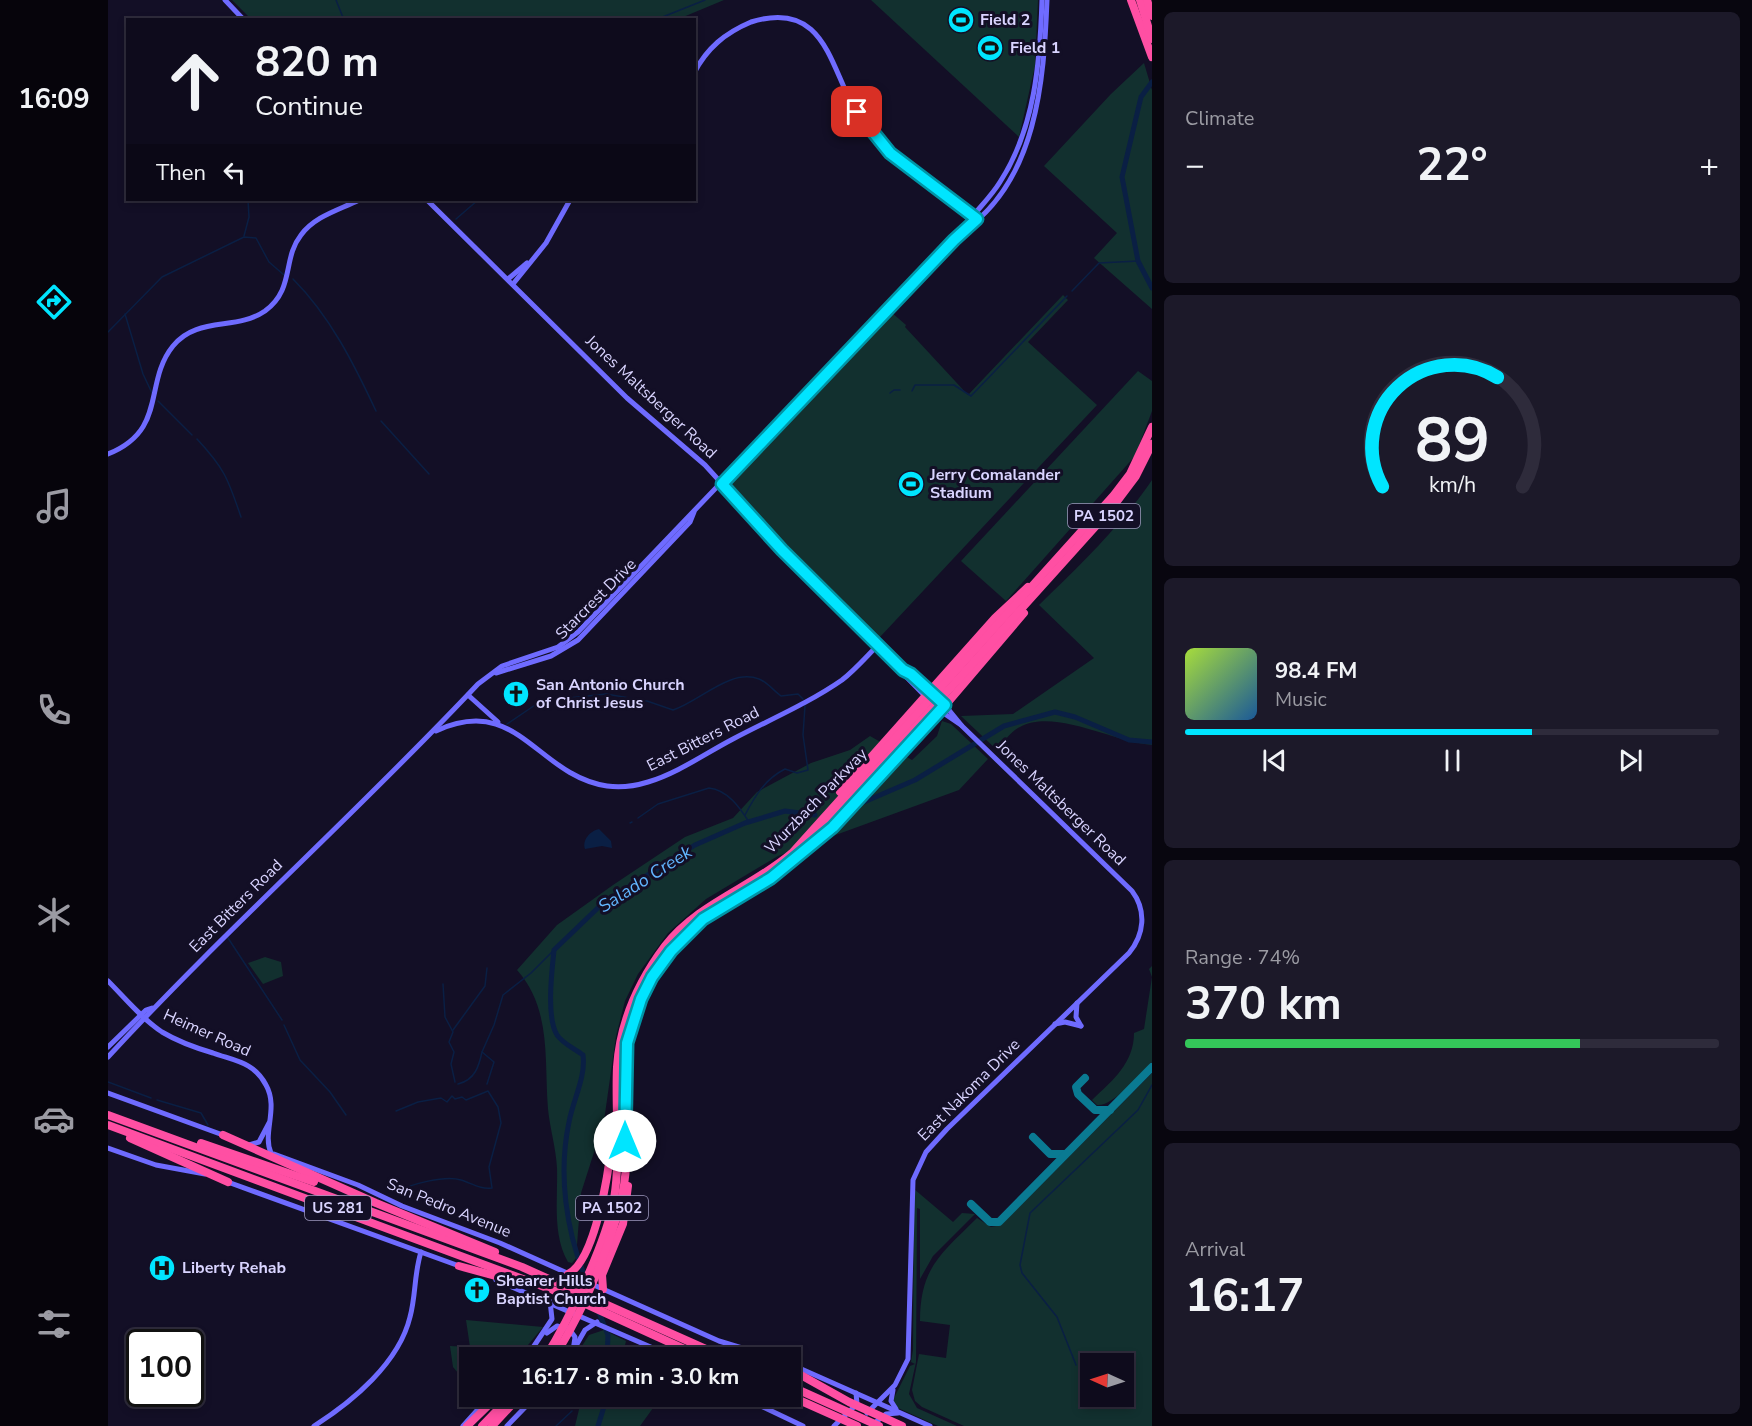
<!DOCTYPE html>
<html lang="en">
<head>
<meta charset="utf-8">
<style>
	body { margin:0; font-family:"Nunito Sans",sans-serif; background:#1c1929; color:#f1f3f6; height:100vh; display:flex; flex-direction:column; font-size:22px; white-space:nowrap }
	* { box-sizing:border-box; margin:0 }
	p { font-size:20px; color:#9b9ba3 }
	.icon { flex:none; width:33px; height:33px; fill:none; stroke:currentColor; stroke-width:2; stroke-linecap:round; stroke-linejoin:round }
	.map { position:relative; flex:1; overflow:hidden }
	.panel { display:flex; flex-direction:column; gap:12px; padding:12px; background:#08060f; width:600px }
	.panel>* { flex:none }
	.top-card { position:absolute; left:18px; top:18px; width:570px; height:183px; border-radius:0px; box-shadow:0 3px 9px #0003,0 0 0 2px #2e2b3b; background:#0e0b1c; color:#f1f3f6; overflow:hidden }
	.needle { width:39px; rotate:273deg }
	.fabs { position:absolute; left:972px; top:1353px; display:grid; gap:12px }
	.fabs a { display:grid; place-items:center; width:54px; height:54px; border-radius:0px; background:#0e0b1c; box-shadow:0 3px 9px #0003,0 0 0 2px #2e2b3b; font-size:30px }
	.speed { position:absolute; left:18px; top:1329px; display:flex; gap:12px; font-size:30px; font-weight:700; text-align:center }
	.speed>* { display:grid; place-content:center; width:78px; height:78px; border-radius:50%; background:#0e0b1c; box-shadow:0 3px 9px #0003,0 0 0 2px #2e2b3b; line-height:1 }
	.speed .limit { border:3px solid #111; border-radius:9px; background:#fff; color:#111 }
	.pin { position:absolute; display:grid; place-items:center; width:51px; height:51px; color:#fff; margin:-26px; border-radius:12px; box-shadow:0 3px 9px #0006 }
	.me { position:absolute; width:66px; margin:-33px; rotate:0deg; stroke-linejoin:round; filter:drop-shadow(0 0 4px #0008) }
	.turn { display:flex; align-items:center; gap:21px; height:126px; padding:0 30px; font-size:27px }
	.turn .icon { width:78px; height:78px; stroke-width:2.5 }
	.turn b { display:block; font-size:42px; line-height:51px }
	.then { display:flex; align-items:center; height:57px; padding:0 30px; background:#0003; gap:12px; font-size:22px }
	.big { font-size:45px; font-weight:700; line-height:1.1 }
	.panel .card { flex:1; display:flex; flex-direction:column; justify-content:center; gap:9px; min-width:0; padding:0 21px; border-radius:9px; background:#1c1929 }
	.panel .dial { align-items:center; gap:0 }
	.dial svg { height:156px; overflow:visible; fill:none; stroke:#2e2b3b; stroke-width:7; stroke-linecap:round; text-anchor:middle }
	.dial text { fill:#f1f3f6; stroke:none }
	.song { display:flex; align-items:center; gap:18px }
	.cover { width:72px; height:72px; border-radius:9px; background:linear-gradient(135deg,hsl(80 70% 55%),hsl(210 70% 35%)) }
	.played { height:6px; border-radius:3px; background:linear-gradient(90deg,#00e5ff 65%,#2e2b3b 65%) }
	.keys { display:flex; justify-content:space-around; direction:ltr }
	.heat { display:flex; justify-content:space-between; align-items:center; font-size:33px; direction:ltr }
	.charge { height:9px; border-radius:4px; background:linear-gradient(90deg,#34c759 74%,#2e2b3b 0) }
	.trip { position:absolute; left:351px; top:1347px; width:342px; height:60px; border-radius:0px; background:#0e0b1c; box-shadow:0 3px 9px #0003,0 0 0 2px #2e2b3b; font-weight:700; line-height:60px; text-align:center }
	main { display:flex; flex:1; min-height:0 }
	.tab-bar { display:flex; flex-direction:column; width:108px; justify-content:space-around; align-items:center; background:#06040b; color:#9b9ba3 }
	.tab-bar .icon { width:42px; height:42px }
	.tab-bar .current { color:#00e5ff }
	.tab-bar b { font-size:27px; color:#f1f3f6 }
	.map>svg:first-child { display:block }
	.green { fill:#12302f; fill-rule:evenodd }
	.water { fill:#0a1f44 }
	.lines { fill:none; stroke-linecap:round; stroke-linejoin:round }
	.stream { stroke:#0a1f44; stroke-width:1.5 }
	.river { stroke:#0a1f44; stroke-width:5 }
	.taxiway { stroke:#0a7a92; stroke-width:8 }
	.secondary { stroke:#6f6bff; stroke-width:5 }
	.highway { stroke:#ff4fa3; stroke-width:8 }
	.route-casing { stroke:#0095a6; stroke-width:15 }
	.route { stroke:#00e5ff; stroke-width:10 }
	.labels { text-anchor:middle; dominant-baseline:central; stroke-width:6; stroke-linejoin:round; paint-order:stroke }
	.shield { fill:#130f26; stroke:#9e99be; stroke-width:1.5 }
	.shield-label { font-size:15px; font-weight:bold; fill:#d9d4ff }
	.poi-label { font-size:16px; font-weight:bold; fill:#d9d4ff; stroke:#130f26; text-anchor:start }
	.street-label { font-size:16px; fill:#d9d4ff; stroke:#130f26 }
	.water-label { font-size:18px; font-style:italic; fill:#62b6ff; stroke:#130f26 }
</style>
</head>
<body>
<main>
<nav class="tab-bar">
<b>16:09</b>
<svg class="icon current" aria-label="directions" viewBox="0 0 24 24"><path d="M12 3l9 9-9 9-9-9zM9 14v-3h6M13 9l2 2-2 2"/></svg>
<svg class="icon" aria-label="music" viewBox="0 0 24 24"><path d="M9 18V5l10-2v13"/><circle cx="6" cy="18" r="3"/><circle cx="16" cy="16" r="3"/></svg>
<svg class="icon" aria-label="phone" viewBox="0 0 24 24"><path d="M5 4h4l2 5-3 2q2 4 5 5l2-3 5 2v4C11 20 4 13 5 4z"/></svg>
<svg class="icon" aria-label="climate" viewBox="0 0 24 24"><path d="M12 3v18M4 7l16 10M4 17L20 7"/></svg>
<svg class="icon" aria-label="car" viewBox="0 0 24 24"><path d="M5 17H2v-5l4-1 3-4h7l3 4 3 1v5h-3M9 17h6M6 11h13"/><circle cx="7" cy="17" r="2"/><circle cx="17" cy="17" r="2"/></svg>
<svg class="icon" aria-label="filters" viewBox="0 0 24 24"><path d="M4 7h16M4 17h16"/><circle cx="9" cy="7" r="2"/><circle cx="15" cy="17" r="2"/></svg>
</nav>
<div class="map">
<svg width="1044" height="1426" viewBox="0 0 1044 1426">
	<rect width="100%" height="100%" fill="#130f26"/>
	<g class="green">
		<path d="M124 0H616L568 20H144Z"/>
		<path d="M763 0H930L927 66 911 137Z"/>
		<path d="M1036 63 1044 90V309L986 258 1009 233 936 166 1003 94Z"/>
		<path d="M955 295 960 300 920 342 989 405 772 637H768L675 544 623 487V481L783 312 798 325 797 327 860 395Z"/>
		<path d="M1030 371 1044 381V411L1027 456 898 601 853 561Z"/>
		<path d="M1044 480V745C1005 742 947 708 912 727 903 731 895 743 889 750L853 716 905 714 986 658 931 605C971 566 1012 527 1044 480Z"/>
		<path d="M834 721 843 724 880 759 851 790 670 856 598 899 560 933 530 974 517 1001 508 1036 496 1121 473 1193 468 1258 464 1263 460 1262C444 1234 450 1199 449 1168 448 1148 442 1129 440 1109 436 1061 444 1009 409 970L449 925 505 885 577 837 625 818 649 792 703 763 742 750 762 736 804 760 829 736Z"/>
		<path d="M157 957 173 962 175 976 155 984 140 963Z"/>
		<path d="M1044 966V1062C1033 1073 1005 1107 989 1105L984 1100C1005 1080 1026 1063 1026 1033L1036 1029 1044 977 1041 969Z"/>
		<path d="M1044 1073V1426H856L814 1407 807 1401 804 1390 811 1354 838 1358 842 1325 812 1321C812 1267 834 1253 869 1218L883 1227 893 1225ZM982 1364H1016V1396H982Z"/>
		<path d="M806 1189 845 1222 854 1213 867 1214 825 1256 812 1279V1209L809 1208 808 1362 801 1394 809 1408 849 1426H830L790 1408 785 1400 802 1366 807 1364 803 1362 805 1350Z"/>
		<path d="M358 1320 435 1327 410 1357 362 1358 361 1386 345 1367 342 1346 362 1347Z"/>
		<path d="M496 1330 518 1341 514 1357H474V1346L481 1335Z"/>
		<path d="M474 1397H511L512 1400 545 1408 532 1426H467Z"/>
	</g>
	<path class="water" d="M491 829 503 841 504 848 494 846 477 849C474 840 482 831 491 829Z"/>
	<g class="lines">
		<g class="stream">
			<path d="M228 0 236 20"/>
			<path d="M547 20 597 0"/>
			<path d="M348 219 370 200"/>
			<path d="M136 236 141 217 140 200"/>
			<path d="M185 279C222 316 246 364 268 411"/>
			<path d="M964 291 991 263 1030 261"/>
			<path d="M17 314 35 374 44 393"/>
			<path d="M0 332 54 277 136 237 148 238 161 262 176 275"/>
			<path d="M804 391 807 385H846L863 396 959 296"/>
			<path d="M782 393 786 390H792"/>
			<path d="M50 401 84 435"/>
			<path d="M273 421 321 474"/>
			<path d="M89 439C117 469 120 479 133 517"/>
			<path d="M399 724 433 701 498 694 539 701 565 710C591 702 622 668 651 679 659 682 666 691 673 696L690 694 695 699"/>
			<path d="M637 815C647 796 657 779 677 769L689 773 700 770 695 735 697 706"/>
			<path d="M530 818 550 804 601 788C620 790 632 808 641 822"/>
			<path d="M522 823 524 822"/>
			<path d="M120 938 174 1020"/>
			<path d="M335 984 337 1017 345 1032 341 1042 346 1052 343 1064 347 1082"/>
			<path d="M176 1025 192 1060 222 1092 238 1115"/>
			<path d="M345 1030 377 986 379 968"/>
			<path d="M0 1082 43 1098"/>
			<path d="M350 1084C367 1080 371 1066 374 1052"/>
			<path d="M379 1084 386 1062 374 1052 386 1025 395 995 423 973 446 950"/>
			<path d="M49 1100 93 1113 100 1125"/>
			<path d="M288 1111 310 1102 333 1098 339 1102 344 1096 347 1099 354 1097 358 1100 380 1091 390 1107 393 1123 381 1167 384 1188C373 1190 363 1183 353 1180 337 1175 303 1184 288 1192"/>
			<path d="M968 1365 949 1317 914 1273 912 1265 922 1213 1030 1110 1044 1085"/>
			<path d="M471 1408 496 1404"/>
			<path d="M448 1426 464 1411"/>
		</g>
		<g class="river">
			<path d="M1044 82 1033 97 1014 177 1030 261 1044 288"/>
			<path d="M749 805 807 780 896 726 947 712 967 717 1021 740 1044 742"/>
			<path d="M478 1279C458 1231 450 1174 461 1122 465 1100 478 1077 475 1055 467 1049 454 1043 449 1035 438 1017 444 970 446 950L495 903 587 845 637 823 677 811 707 815"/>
			<path d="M490 1310 500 1335 499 1358"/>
			<path d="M490 1426 499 1397"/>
		</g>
		<g class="taxiway">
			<path d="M977 1078 968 1087 970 1094 987 1110H1002"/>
			<path d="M925 1137 942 1154H957"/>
			<path d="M863 1204 882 1222H891L1044 1067"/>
		</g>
		<g class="secondary">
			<path d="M117 0 136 20"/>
			<path d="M586 73C599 48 617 33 643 22 713 0 721 60 743 102 749 115 759 128 768 139 788 164 818 182 842 201 850 208 857 216 865 223"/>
			<path d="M319 200 519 398 597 465 674 550 818 697"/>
			<path d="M845 204 868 218"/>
			<path d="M854 232C929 182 936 80 939 0"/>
			<path d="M400 279 419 263"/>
			<path d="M405 284 438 243 462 200"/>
			<path d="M0 454C60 430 35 383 65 346 89 316 128 331 157 311 187 289 174 259 193 235 207 216 231 210 251 200"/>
			<path d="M795 670 803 674 823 691"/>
			<path d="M388 673 443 656 470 640 582 522 586 512"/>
			<path d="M360 695 390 722"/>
			<path d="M831 710 853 725"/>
			<path d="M328 731C410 693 428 775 499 786 513 788 527 786 540 782 570 773 598 753 625 739 661 720 701 703 734 680 747 670 758 657 770 645"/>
			<path d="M0 981C17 998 34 1019 54 1032 69 1041 88 1048 105 1053 127 1061 146 1062 158 1085 171 1108 154 1133 163 1153"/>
			<path d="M969 1003 968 1017 973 1026"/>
			<path d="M947 1024 957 1022 973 1026"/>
			<path d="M0 1047 38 1010 44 1008"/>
			<path d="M0 1057C119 928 250 812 370 684L394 666 450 647 470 632 853 232C864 214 881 200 892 182 927 128 932 62 934 0"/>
			<path d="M0 1093 115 1135"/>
			<path d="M141 1145 151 1142 161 1123"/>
			<path d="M0 1148 48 1165 97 1174"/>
			<path d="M166 1154 250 1185 294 1206 392 1243 611 1341 667 1358"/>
			<path d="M117 1181 354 1267"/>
			<path d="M388 1280 568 1358"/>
			<path d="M439 1333 449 1326 461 1329 467 1337 465 1351"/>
			<path d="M418 1358 444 1319 442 1301"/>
			<path d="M461 1358 477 1330 489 1322"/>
			<path d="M682 1364 822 1426"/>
			<path d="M785 1390 783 1401 788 1409"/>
			<path d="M632 1396 695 1426"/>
			<path d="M759 1413 787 1385 800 1359 805 1180 818 1152 839 1129 1021 953C1036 935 1039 911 1024 891L854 726 836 704"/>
			<path d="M764 1425 778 1414 790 1413"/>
			<path d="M206 1426C244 1402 291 1363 302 1317 308 1295 306 1274 313 1252"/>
			<path d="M355 1426 382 1396"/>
			<path d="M399 1426 428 1396"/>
			<path d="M726 1426 749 1404 748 1393"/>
		</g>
		<g class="highway">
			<path d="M1023 0 1044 57"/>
			<path d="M1032 0 1044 39"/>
			<path d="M1039 0 1044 16"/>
			<path d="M732 792 887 618 920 587"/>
			<path d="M725 827 807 741 916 613"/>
			<path d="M0 1115 414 1267 618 1358"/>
			<path d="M0 1125 458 1295 596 1358"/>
			<path d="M115 1135 268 1203 387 1252"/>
			<path d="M22 1138 120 1182"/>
			<path d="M93 1143 206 1182"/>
			<path d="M351 1266 406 1281"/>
			<path d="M460 1274C488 1260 501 1169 504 1140"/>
			<path d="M495 1289 494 1275 515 1224 520 1186"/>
			<path d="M647 1352 658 1358"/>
			<path d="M437 1358C461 1320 498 1243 506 1199 513 1156 507 1111 509 1067 512 1022 530 982 557 946 590 903 645 887 685 852L1006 495 1022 474 1044 427"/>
			<path d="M445 1358C475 1314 517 1216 518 1164 519 1099 510 1037 544 978 581 914 644 899 695 852L1004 508 1028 476 1044 444"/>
			<path d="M682 1369 741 1402 794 1426"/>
			<path d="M682 1386 771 1426"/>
			<path d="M682 1396 749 1426"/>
			<path d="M359 1426 390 1396"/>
			<path d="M374 1426 403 1396"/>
			<path d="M384 1426 412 1396"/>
		</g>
	</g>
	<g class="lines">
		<defs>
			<path id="route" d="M517 1141 519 1043 533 999 544 977 563 951 595 919 663 878 725 827 837 705 803 674 795 670 674 550 614 484 846 240 869 219 782 153 749 112"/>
		</defs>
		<use href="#route" class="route-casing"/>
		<use href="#route" class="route"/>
	</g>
	<defs>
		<symbol id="stadium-disc" viewBox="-11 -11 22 22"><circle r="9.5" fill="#00e5ff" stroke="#130f26"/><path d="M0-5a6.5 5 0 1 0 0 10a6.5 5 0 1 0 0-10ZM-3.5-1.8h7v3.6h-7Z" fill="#111"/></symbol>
		<symbol id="church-disc" viewBox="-11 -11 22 22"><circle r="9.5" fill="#00e5ff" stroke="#130f26"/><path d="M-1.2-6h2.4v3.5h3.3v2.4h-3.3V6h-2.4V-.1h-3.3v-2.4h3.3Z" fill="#111"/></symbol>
		<symbol id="hospital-disc" viewBox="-11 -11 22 22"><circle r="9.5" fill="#00e5ff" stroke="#130f26"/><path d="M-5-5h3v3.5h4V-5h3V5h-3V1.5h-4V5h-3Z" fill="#111"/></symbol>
	</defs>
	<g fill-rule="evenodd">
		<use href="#stadium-disc" x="838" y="5" width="30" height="30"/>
		<use href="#stadium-disc" x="867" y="33" width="30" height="30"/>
		<use href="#stadium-disc" x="788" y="469" width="30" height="30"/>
		<use href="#church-disc" x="393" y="679" width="30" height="30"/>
		<use href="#hospital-disc" x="39" y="1253" width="30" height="30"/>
		<use href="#church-disc" x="354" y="1275" width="30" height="30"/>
	</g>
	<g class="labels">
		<g class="shield">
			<rect x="960" y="504" width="72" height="24" rx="4.5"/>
			<rect x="197" y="1196" width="66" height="24" rx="4.5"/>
			<rect x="468" y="1196" width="72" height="24" rx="4.5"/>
		</g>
		<g class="shield-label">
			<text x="996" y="516">PA 1502</text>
			<text x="230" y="1208">US 281</text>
			<text x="504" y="1208">PA 1502</text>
		</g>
		<g class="poi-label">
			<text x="872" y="20">Field 2</text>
			<text x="902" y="48">Field 1</text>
			<text x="822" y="475">Jerry Comalander<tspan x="822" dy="18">Stadium</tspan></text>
			<text x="428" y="685">San Antonio Church<tspan x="428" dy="18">of Christ Jesus</tspan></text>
			<text x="74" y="1268">Liberty Rehab</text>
			<text x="388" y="1281">Shearer Hills<tspan x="388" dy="18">Baptist Church</tspan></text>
		</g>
		<g class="street-label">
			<text transform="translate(543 397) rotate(43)">Jones Maltsberger Road</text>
			<text transform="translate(488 599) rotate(-45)">Starcrest Drive</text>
			<text transform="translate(595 739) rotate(-27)">East Bitters Road</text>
			<text transform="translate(708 801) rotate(-46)">Wurzbach Parkway</text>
			<text transform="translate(953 803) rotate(44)">Jones Maltsberger Road</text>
			<text transform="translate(128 906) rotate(-45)">East Bitters Road</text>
			<text transform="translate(99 1033) rotate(24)">Heimer Road</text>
			<text transform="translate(861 1090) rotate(-45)">East Nakoma Drive</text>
			<text transform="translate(341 1208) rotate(22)">San Pedro Avenue</text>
		</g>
		<g class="water-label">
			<text transform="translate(537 879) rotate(-33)">Salado Creek</text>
		</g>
	</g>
</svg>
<div class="fabs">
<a><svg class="needle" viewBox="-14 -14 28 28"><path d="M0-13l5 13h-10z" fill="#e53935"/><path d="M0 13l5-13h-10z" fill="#9b9ba3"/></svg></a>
</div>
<div class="speed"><div class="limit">100</div></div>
<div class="pin" style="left:749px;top:112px;background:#d93025"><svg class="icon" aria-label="arrive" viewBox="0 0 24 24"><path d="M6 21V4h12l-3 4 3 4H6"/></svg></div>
<svg class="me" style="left:517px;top:1141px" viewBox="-20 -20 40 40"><circle r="19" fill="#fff"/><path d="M0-13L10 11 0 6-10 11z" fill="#00e5ff"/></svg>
<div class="trip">16:17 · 8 min · 3.0 km</div>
<div class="top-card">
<div class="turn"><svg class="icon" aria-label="ahead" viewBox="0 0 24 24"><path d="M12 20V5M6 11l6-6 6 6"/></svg><div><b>820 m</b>Continue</div></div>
<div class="then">Then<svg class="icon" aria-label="left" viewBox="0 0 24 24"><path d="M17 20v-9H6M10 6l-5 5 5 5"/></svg></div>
</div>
</div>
<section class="panel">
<div class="card"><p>Climate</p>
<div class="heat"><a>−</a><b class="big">22°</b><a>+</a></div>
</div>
<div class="card dial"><svg viewBox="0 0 100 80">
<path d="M14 69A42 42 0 1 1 86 69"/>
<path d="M14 69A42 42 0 0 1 73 13" stroke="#00e5ff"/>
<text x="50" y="56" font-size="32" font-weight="700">89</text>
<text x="50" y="72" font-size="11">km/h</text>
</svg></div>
<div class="card">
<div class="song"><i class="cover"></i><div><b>98.4 FM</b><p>Music</p></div></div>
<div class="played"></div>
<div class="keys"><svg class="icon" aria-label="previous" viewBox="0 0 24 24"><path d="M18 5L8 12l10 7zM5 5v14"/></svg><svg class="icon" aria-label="pause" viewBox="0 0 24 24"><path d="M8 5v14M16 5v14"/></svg><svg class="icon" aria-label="next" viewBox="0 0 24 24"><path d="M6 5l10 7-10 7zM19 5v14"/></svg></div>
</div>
<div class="card"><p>Range · 74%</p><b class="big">370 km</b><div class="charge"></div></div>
<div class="card"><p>Arrival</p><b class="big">16:17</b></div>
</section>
</main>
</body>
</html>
